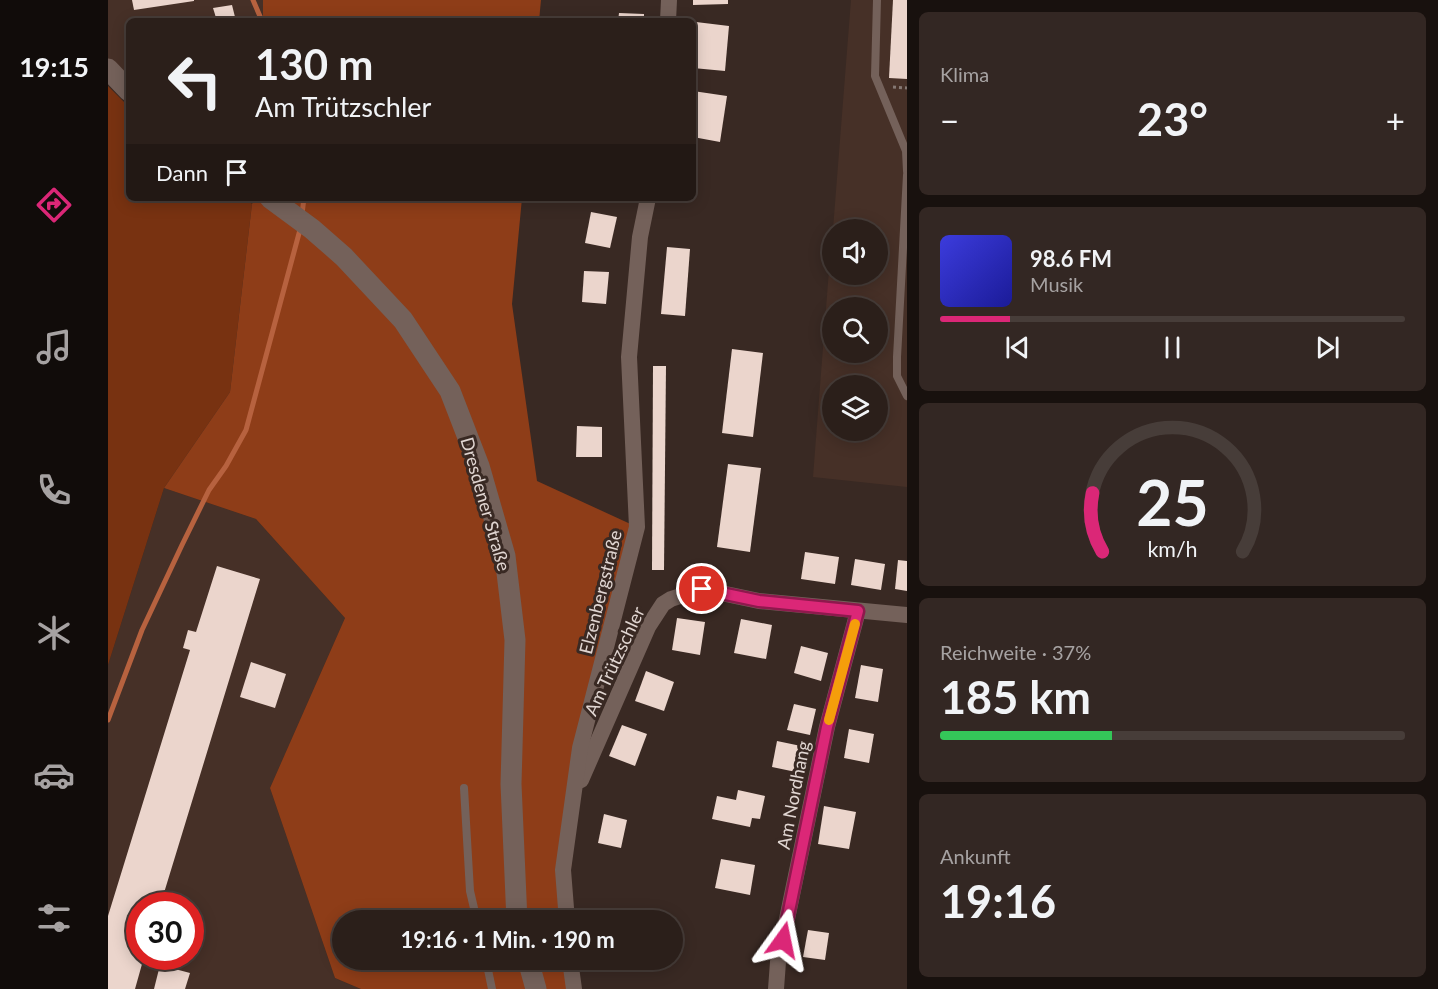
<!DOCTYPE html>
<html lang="de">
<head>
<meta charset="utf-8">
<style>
	body { margin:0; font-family:Lato,sans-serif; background:#332723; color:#f1f3f6; height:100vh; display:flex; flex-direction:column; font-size:22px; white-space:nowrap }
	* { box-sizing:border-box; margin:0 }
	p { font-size:20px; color:#a6a2a2 }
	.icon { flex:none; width:33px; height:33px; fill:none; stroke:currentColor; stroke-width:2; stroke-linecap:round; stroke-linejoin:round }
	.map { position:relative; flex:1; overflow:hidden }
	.side { display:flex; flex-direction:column; gap:12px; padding:12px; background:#18110e; width:531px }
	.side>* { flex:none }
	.hud { position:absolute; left:18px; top:18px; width:570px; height:183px; border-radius:9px; box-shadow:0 3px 15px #0003,0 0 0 2px #473d39; background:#2b1f1a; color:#f1f3f6; overflow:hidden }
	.buttons { position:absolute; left:714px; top:219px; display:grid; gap:12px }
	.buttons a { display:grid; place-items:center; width:66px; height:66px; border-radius:50%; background:#2b1f1a; box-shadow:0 3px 15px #0003,0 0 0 2px #473d39; font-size:30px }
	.speed { position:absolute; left:18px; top:892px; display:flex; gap:12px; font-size:30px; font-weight:700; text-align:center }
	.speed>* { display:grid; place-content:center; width:78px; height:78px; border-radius:50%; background:#2b1f1a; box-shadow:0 3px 15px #0003,0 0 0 2px #473d39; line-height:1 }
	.speed .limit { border:9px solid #d22; background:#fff; color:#111 }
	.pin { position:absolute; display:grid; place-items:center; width:51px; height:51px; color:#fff; margin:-26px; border:3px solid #fff; border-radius:50%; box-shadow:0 2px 6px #0007 }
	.me { position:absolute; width:66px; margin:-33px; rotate:12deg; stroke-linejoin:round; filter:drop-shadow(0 0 4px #0008) }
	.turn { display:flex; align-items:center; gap:21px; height:126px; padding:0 30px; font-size:27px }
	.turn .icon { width:78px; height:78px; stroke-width:2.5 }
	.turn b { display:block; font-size:42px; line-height:51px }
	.then { display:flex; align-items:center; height:57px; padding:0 30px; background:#0003; gap:12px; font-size:22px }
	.big { font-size:45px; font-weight:700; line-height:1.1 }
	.side .tile { flex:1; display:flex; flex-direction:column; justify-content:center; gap:9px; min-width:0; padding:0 21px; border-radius:9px; background:#332723 }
	.side .dial { align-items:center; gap:0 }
	.dial svg { height:156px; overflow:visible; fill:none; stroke:#473d39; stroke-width:7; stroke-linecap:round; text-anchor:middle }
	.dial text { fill:#f1f3f6; stroke:none }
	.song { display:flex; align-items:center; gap:18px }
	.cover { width:72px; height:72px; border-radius:9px; background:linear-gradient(135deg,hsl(240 70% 55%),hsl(240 70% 35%)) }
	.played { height:6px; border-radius:3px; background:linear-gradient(90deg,#db2777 15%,#473d39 15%) }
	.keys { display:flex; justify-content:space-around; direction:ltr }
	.heat { display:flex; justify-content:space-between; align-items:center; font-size:33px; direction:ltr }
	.charge { height:9px; border-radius:4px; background:linear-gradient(90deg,#34c759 37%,#473d39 0) }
	.trip { position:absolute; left:224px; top:910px; width:351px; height:60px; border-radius:30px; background:#2b1f1a; box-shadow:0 3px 15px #0003,0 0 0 2px #473d39; font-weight:700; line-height:60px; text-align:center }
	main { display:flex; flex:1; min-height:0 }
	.tabs { display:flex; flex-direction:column; width:108px; justify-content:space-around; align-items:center; background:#110c0a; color:#a6a2a2 }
	.tabs .icon { width:42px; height:42px }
	.tabs .active { color:#db2777 }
	.tabs b { font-size:27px; color:#f1f3f6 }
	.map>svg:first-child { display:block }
	.built { fill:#463027; fill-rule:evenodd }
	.green { fill:#783211 }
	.forest { fill:#8e3d18 }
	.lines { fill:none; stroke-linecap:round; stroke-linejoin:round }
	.stream { stroke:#b7623f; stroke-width:5 }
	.building { fill:#ebd5cc }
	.path { stroke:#857873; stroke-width:3; stroke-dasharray:3 3; stroke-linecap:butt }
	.service { stroke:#74615a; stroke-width:8 }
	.minor { stroke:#74615a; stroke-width:16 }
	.tertiary { stroke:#74615a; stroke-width:21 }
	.route-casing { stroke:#8e194d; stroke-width:15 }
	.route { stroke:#db2777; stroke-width:10 }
	.slow { stroke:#f59e0b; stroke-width:10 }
	.labels { text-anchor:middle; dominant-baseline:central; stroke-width:6; stroke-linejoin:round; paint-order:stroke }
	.street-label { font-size:18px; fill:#e1d6d2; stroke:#392923 }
</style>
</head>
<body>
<main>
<nav class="tabs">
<b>19:15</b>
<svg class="icon active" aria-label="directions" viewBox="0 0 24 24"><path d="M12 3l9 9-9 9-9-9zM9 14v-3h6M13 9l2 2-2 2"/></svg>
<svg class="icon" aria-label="music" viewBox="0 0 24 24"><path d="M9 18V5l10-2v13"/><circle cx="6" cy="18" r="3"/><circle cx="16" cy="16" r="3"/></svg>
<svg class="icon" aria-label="phone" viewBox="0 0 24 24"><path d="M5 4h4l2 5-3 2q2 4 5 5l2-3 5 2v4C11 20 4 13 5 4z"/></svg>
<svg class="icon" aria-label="climate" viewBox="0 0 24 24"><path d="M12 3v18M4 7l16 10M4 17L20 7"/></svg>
<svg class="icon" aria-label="car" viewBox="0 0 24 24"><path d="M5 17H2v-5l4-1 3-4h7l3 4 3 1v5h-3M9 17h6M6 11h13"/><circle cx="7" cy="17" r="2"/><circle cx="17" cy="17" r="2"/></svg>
<svg class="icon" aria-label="filters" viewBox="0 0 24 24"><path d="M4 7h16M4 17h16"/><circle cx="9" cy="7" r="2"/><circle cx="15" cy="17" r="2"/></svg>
</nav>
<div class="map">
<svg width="799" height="989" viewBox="0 0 799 989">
	<rect width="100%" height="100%" fill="#392923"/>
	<g class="built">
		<path d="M0 0H155V21H21V83L0 61Z"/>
		<path d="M743 0H799V487L705 477 724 231V274H770V230L725 229ZM724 308H770V352H724ZM724 386H770V430H724Z"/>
		<path d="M56 488 148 519 237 618 162 788 227 978 253 989H0V665ZM32 906H82V957H32Z"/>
	</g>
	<path class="green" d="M0 86 21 107V198H139L144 204 122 392 56 488 0 665Z"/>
	<g class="forest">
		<path d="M155 0H433L431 21H155Z"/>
		<path d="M147 198H414L404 304 429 481 529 527 472 748 459 921H234V960H462L466 989H253L227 978 162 788 237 618 148 519 56 488 122 392 144 204Z"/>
	</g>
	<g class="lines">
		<g class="stream">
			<path d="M145 0 154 21"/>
			<path d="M194 214 196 198"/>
			<path d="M0 720 34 630 74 545 101 490 118 466 138 430 193 226"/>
		</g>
	</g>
	<g class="building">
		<path d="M24 0H86V1L26 10Z"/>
		<path d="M585 0H620V4L585 5Z"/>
		<path d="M785 0H799V79L781 78Z"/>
		<path d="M124 5 128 21H109L105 8Z"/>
		<path d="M511 13 536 14V21H510Z"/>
		<path d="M588 22 621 26 617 71 585 68Z"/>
		<path d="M585 91 619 96 612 142 585 137Z"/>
		<path d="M483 212 509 217 502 248 477 243Z"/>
		<path d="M559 247 582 249 577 316 553 314Z"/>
		<path d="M476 271 501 272 498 304 474 302Z"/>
		<path d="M624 349 655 353 645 437 614 433Z"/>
		<path d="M545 366H558L556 570H544Z"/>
		<path d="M469 426 494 427V457H468Z"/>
		<path d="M620 464 653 468 642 552 609 547Z"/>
		<path d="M697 552 731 557 727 584 693 579Z"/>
		<path d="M747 559 777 564 773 590 743 585Z"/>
		<path d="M790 560 799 561V591L787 589Z"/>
		<path d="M109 566 152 579 52 906H32V957H36L27 989H0V916L82 650 75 648 80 630 88 632Z"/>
		<path d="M569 618 597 622 592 655 564 650Z"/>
		<path d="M633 619 664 625 658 659 626 653Z"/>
		<path d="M693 646 720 653 713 681 686 673Z"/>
		<path d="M143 662 178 674 167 708 132 697Z"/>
		<path d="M753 665 775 669 770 702 747 698Z"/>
		<path d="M538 671 566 682 556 711 527 701Z"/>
		<path d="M686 704 708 709 702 735 679 730Z"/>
		<path d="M514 725 539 734 527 766 501 756Z"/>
		<path d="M741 729 766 734 761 763 736 758Z"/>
		<path d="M669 741 693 746 688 772 664 767Z"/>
		<path d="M630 790 657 796 652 819 644 818 642 827 604 819 609 796 628 800Z"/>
		<path d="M716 806 748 812 741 849 710 844Z"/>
		<path d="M496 814 519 820 513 848 490 843Z"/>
		<path d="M613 859 647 865 642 895 607 888Z"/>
		<path d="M495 911 525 916 524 921H493Z"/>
		<path d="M700 930 721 933 717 960 695 957Z"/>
		<path d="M52 965 82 973 77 989H46Z"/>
	</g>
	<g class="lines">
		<path class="path" d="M785 87 799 88"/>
		<g class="service">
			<path d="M769 0 767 76 798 151 799 171"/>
			<path d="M799 175 789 357V376L799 396"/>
			<path d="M356 788 362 891 369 921"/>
			<path d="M378 960 384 989"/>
		</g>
		<g class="minor">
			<path d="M560 21 561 0"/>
			<path d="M473 780 540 627 555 604 563 599 594 589 651 601 799 615"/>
			<path d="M459 921 455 870 472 748 529 527 521 357 532 237 540 198"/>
			<path d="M462 960 466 989"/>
			<path d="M668 989 670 962 719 727 750 611"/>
		</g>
		<g class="tertiary">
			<path d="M0 69 21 91"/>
			<path d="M162 198 204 229 236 257 295 320 342 391 371 466 397 556 407 640 403 784 409 921"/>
			<path d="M420 960 428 989"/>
		</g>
	</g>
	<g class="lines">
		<defs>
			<path id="route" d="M594 589 651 601 750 611 719 727 675 940"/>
		</defs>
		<use href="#route" class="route-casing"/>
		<use href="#route" class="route"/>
		<path class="slow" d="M721 720 747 624"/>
	</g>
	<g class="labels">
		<g class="street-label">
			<text transform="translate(378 504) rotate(74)">Dresdener Straße</text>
			<text transform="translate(492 592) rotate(-76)">Elzenbergstraße</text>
			<text transform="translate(506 661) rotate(-65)">Am Trützschler</text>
			<text transform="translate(685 795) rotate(-79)">Am Nordhang</text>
		</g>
	</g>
</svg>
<div class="buttons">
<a><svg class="icon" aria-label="sound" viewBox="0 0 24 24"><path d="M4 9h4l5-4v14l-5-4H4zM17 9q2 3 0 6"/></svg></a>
<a><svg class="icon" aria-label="search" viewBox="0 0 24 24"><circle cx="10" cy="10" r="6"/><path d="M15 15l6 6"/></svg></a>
<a><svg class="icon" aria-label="layers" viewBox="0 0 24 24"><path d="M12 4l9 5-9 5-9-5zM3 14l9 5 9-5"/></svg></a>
</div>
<div class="speed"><div class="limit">30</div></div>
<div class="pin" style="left:594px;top:589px;background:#d93025"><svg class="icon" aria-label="arrive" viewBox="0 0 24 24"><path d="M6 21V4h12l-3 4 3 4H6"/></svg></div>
<svg class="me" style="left:675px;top:940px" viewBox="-20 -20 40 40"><path d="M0-17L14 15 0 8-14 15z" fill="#db2777" stroke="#fff" stroke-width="4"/></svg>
<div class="trip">19:16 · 1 Min. · 190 m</div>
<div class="hud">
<div class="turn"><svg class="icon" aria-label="left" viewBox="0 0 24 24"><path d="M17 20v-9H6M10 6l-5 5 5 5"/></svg><div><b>130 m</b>Am Trützschler</div></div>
<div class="then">Dann<svg class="icon" aria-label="arrive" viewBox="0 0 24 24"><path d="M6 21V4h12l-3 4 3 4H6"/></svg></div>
</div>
</div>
<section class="side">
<div class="tile"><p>Klima</p>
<div class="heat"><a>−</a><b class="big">23°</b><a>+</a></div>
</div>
<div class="tile">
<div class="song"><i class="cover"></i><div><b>98.6 FM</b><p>Musik</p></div></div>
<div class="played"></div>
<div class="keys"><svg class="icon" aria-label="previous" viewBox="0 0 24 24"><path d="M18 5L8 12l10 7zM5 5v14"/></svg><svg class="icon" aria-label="pause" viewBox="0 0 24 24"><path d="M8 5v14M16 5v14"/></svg><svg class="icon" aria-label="next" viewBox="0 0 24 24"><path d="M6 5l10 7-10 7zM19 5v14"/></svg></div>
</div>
<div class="tile dial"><svg viewBox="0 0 100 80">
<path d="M14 69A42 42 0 1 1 86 69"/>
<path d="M14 69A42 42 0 0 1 9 39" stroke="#db2777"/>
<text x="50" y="56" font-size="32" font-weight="700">25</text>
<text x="50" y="72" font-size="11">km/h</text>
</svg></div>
<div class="tile"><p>Reichweite · 37%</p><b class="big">185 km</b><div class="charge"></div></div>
<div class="tile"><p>Ankunft</p><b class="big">19:16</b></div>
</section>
</main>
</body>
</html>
